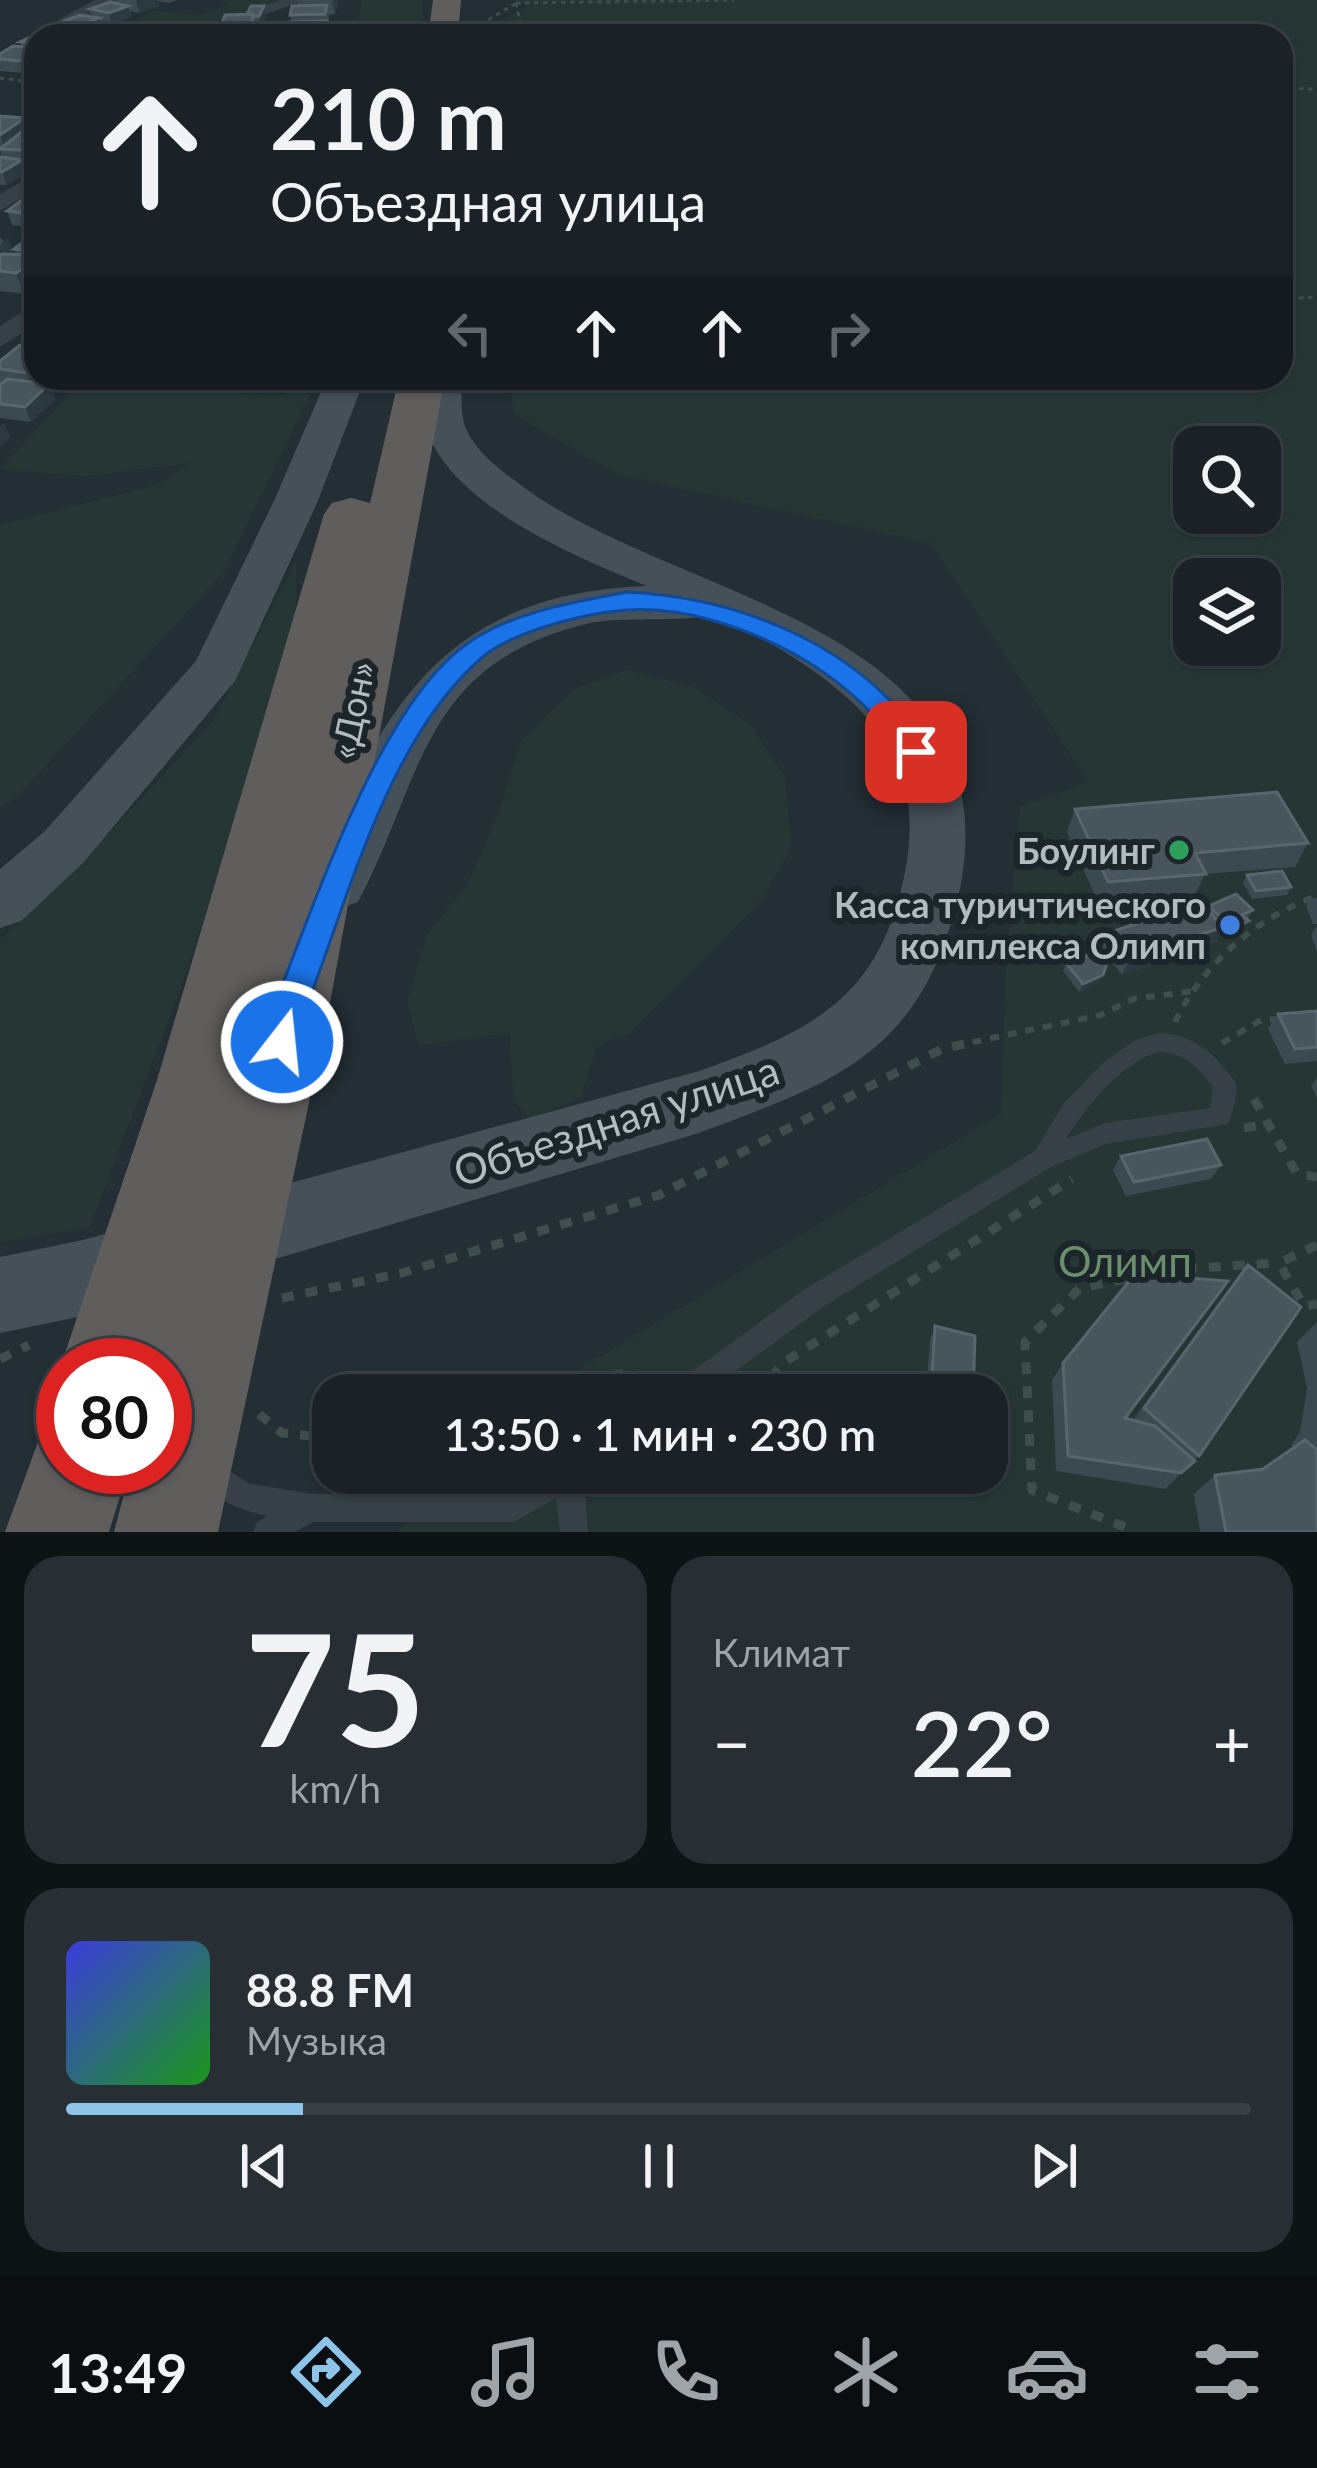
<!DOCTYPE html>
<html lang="ru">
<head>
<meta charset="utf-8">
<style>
	body { margin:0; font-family:Lato,sans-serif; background:#272f34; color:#f1f3f6; height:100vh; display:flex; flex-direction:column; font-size:45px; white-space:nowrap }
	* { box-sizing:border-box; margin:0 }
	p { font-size:39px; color:#9fa4a8 }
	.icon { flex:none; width:66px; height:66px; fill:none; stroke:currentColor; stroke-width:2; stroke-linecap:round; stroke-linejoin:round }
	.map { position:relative; height:1532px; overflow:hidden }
	.details { display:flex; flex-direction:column; gap:24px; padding:24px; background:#0e1316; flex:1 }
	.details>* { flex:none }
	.guide { position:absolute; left:24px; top:24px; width:1269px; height:366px; border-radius:36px; box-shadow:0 3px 9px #0004,0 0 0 3px #383f45; background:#1a2228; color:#f1f3f6; overflow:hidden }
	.buttons { position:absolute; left:1173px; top:426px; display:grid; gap:24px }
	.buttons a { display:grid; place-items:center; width:108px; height:108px; border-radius:24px; background:#1a2228; box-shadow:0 3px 9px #0004,0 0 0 3px #383f45; font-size:60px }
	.speed { position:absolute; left:36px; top:1338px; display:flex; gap:24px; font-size:60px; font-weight:700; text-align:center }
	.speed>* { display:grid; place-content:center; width:156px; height:156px; border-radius:50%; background:#1a2228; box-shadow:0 3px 9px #0004,0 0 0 3px #383f45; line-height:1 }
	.speed .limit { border:18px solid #d22; background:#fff; color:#111 }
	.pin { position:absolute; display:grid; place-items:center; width:102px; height:102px; color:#fff; margin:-51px; border-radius:24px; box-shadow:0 6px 18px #0006 }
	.me { position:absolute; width:132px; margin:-66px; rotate:16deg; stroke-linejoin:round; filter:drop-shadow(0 0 9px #0008) }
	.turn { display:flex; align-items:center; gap:42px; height:252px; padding:0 48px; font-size:54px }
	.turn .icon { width:156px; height:156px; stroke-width:2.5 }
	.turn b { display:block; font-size:84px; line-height:102px }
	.lanes { display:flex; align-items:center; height:114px; padding:0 48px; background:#0003; justify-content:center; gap:60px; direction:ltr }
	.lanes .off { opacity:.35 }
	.big { font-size:90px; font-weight:600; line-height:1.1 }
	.details .widget { flex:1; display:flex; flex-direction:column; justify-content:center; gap:18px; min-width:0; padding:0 42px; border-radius:36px; background:#272f34 }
	.details .dial { align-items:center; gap:0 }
	.dial b { font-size:156px; line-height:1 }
	.song { display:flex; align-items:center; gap:36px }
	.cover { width:144px; height:144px; border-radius:18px; background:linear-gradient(135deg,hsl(240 70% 55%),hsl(120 70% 35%)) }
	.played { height:12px; border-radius:6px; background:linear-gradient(90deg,#8fc4e9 20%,#383f45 20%) }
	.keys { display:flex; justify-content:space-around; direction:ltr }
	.heat { display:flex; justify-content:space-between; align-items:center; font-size:66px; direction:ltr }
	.details .tiles { flex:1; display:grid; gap:24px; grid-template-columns:1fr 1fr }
	.widget:last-child { grid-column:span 2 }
	.trip { position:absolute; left:312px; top:1374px; width:696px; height:120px; border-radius:36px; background:#1a2228; box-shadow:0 3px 9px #0004,0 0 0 3px #383f45; font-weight:600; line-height:120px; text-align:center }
	.dock { display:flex; height:192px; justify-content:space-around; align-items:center; background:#0a0e10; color:#9fa4a8 }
	.dock .icon { width:84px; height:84px }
	.dock .current { color:#8fc4e9 }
	.dock b { font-size:54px; color:#f1f3f6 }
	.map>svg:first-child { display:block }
	.green { fill:#253635; fill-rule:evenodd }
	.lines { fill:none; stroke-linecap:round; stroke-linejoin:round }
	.path-far2 { stroke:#3d4e4c; stroke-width:3; stroke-dasharray:4.5 4.5; stroke-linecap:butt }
	.path-far1 { stroke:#3d4e4c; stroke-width:6; stroke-dasharray:9 9; stroke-linecap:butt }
	.path { stroke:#3d4e4c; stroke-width:9; stroke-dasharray:12 12; stroke-linecap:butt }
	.service { fill:#364046; fill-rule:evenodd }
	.minor { fill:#364046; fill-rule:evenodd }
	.secondary { fill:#455058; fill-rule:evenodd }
	.trunk { fill:#605e5d; fill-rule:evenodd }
	.wall { fill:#3c4951 }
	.shaded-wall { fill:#2d3940 }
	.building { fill:#48555d; stroke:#59656d; stroke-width:3 }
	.route { fill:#1a73e8; stroke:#114b97; stroke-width:3 }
	.leisure-dot { fill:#2e9e5b; stroke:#1c252a; stroke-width:4.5 }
	.shop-dot { fill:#3f7fe0; stroke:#1c252a; stroke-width:4.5 }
	.labels { text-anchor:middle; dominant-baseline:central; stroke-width:12; stroke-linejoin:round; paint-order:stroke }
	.street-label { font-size:36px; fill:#b1bbc2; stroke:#1c252a }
	.poi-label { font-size:36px; font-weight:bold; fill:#b1bbc2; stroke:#1c252a; text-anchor:end }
	.near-street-label { font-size:42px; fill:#b1bbc2; stroke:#1c252a }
	.near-park-label { font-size:42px; fill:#6b8f6c; stroke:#1c252a }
</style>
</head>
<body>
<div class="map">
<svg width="1317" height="1532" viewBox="0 0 1317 1532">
	<rect width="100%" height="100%" fill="#232e35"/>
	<g class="green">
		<path d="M222 0H288L227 16 182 36H99L154 10 201 16 229 4Z"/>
		<path d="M362 0H423V18L414 36H355Z"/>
		<path d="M512 0H1317V1532H397L457 1473H987V1395H537L1001 1114 1006 962 1020 807 1088 782 932 544 617 474 514 414 508 378H1281V36H491L492 25 527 7ZM1194 447H1260V513H1194ZM1194 579H1260V645H1194Z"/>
		<path d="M84 378H255L245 393 285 395 297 382 315 385 224 572 19 795 0 808V525L159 484 190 463 86 476 0 469Z"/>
		<path d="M296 561V632L185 977 90 1227 0 1242V940L86 858 213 721Z"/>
		<path d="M627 670 694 687 751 725 784 775 792 847 762 900 632 1031 597 1046 581 1097 532 1120 513 1100 510 1033 419 1045 407 1001 427 934 467 885 498 814 522 739 575 689Z"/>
	</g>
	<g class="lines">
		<g class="path-far2">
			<path d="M516 3 734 0"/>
			<path d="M516 3 523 36"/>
			<path d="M473 29 518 2"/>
			<path d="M0 78 36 83"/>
			<path d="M1281 88 1317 89"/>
			<path d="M1281 299 1317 297"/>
		</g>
		<g class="path-far1">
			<path d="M1175 1022C1204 963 1256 918 1317 896"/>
			<path d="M1222 1043 1261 1020 1278 1019"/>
			<path d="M955 1046 1101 1015 1133 999 1194 991"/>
		</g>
		<g class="path">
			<path d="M1254 1099 1297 1174 1317 1177"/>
			<path d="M1244 1128 1268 1124"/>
			<path d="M1317 1245 1279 1263 1304 1306 1317 1304"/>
			<path d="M282 1298 402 1273 659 1195 942 1049 969 1043"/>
			<path d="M0 1359 29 1345"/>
			<path d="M493 1395 634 1372 652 1395"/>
			<path d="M754 1395 786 1361 1072 1179"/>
			<path d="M259 1414 282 1433 333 1438"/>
			<path d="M1125 1527 1032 1490 1025 1342 1080 1288 1178 1269 1279 1263"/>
		</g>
		<g class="service">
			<path d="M1158 1033C1186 1033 1208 1047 1225 1069 1229 1073 1235 1080 1236 1085 1238 1096 1232 1114 1228 1124L1106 1144 1051 1167 823 1307 703 1395H668L672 1386 805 1289 1035 1151 1064 1103 1103 1063 1135 1040ZM1158 1052C1184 1052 1198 1068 1213 1087L1210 1108 1105 1123 1066 1139C1087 1106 1120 1064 1158 1052Z"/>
			<path d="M210 1457 248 1483 311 1494H511L544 1473H584L588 1532H560L556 1498 514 1522H313L295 1532H253L257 1522 267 1516C240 1510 208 1499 196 1471L200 1461Z"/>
		</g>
		<g class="minor">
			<path d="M95 0H116L51 36H36V41L29 36Z"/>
			<path d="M281 0H305L205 36H179Z"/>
			<path d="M36 173V189L0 211V194Z"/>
			<path d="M36 303V324L0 347V326Z"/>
		</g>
		<g class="secondary">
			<path d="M327 378H365L317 503 235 681 84 862 21 921 0 928V869L44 832 196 661 273 503Z"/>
			<path d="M424 378H462C462 393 460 409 464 423 472 449 498 468 518 483 673 603 1028 623 956 906 917 1056 832 1083 699 1133L83 1316 0 1333V1257L83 1240 699 1071C815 1030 882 997 906 867 912 831 912 792 896 759 861 691 778 645 712 613 695 624 619 615 586 624 420 665 424 778 358 902L337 909 316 902 308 886C378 715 439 593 647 586 577 557 448 505 425 425 420 410 423 393 424 378Z"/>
		</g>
		<g class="trunk">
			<path d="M433 0H461L458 36H428Z"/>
			<path d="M399 378H445L329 1008 218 1532H114L131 1467H165V1365H157L162 1349 157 1365H63V1370L61 1365 157 1080 324 514 332 503 351 498 370 503Z"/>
			<path d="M63 1423V1467H129L109 1532H5L42 1431Z"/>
		</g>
	</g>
	<g class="wall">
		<path d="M115 0H177L169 3 158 1 159 6 139 13 130 11 131 17 112 24 100 21 102 29 85 36H36V65L23 73 0 71V54L13 46 22 47 20 42 50 28 61 29 59 23 80 15 92 17 90 9 110 2 116 3Z"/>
		<path d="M297 0H337L338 5 335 14 329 15 328 36H285L284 32 291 22 290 15 298 6Z"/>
		<path d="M264 6 266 17 261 27H256V36L215 35 223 25 222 23Z"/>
		<path d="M36 115 25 163H23L27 173 7 185H0V157H2L0 151V116L25 118 26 121Z"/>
		<path d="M36 189V227L12 225 7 211 25 200 24 198Z"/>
		<path d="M36 234V287L24 294 0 291V237L13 252 10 254H16L14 249Z"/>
		<path d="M0 361 36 378H44L39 383 49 384 55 399 31 422 0 418Z"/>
		<path d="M1075 809 1308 843 1295 867 1205 874 1194 897 1099 905 1067 832Z"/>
		<path d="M1247 875 1291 887 1287 895 1252 899 1243 883Z"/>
		<path d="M1311 898H1317V924H1313L1306 906Z"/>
		<path d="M1209 906 1253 910 1247 919 1244 929 1228 937 1221 930 1215 943 1122 975 1102 949 1108 933 1208 909Z"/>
		<path d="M1316 927H1317V952L1311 935Z"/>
		<path d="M1066 963 1099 982 1079 992 1063 971Z"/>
		<path d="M1317 1011V1061L1285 1064 1268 1029 1278 1014Z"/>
		<path d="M1317 1077V1098L1311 1086Z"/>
		<path d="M1121 1156 1221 1165 1211 1179 1126 1196 1113 1170Z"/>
		<path d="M1248 1265 1199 1456 1165 1489 1056 1471 1052 1380 1063 1363 1125 1418 1133 1420Z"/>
		<path d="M1317 1322V1532H1200L1194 1494 1215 1475 1263 1469 1294 1447 1291 1445 1300 1432 1307 1388 1297 1342Z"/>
		<path d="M935 1326 973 1395H926L930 1339Z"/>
	</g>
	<g class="shaded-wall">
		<path d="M136 0H158L159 6 139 13Z"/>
		<path d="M332 0H337L338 5 335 14Z"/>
		<path d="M128 6 131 17 112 24 109 13Z"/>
		<path d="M264 6 266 17 261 27 259 16Z"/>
		<path d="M253 14 256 36H245V35Z"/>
		<path d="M99 18 102 29 85 36H80L77 26Z"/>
		<path d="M326 21 328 36H322L321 32Z"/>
		<path d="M36 52V65L23 73 19 61Z"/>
		<path d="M25 118 29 132 5 148 0 135Z"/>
		<path d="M36 139V155L25 163 20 150Z"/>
		<path d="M22 160 27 173 7 185 2 172Z"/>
		<path d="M8 238 13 252 0 265V245Z"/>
		<path d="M36 261V287L24 294 16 273Z"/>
		<path d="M36 365V378H44L32 388 27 373Z"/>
		<path d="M49 384 55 399 31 422 25 407Z"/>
		<path d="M4 423 11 438 0 447V426Z"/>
		<path d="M1249 921 1244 929 1228 937 1232 929Z"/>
		<path d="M1223 927 1215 943 1122 975 1129 959Z"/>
		<path d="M1103 975 1099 982 1079 992 1083 984Z"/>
	</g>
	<g class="building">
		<path d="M110 2 128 6 109 13 90 9Z"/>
		<path d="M327 5 325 14 290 15 292 6Z"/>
		<path d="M251 6H264L259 16H253L247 14Z"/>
		<path d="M253 14 252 30 245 35H215L220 26 233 25 222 23 225 15Z"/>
		<path d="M80 15 99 18 77 26 59 23Z"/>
		<path d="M326 21 321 32H284L289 22Z"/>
		<path d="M50 28 67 30 54 36H36V44L20 42Z"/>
		<path d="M13 46 36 48V52L19 61 0 59V54Z"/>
		<path d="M36 115V139L20 150 0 149 34 122H25Z"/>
		<path d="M0 116 25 118 0 135Z"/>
		<path d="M0 157 22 160 2 172H0Z"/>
		<path d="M36 189V195L31 198H24Z"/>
		<path d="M22 200 28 201 32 214 7 211Z"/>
		<path d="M35 233 36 251 14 249Z"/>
		<path d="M2 254 36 255V261L16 273 0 271V256Z"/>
		<path d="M20 345 36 347V365L27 373 0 369V361Z"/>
		<path d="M7 379 49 384 25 407 0 404V385Z"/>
		<path d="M1277 792 1308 843 1195 853 1206 874 1108 882 1075 809Z"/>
		<path d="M1282 871 1291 887 1256 891 1247 875Z"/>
		<path d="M1236 894 1253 910 1242 915 1249 921 1232 929 1209 906Z"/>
		<path d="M1201 902 1223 927 1129 959 1108 933Z"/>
		<path d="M1101 950 1108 960 1103 975 1083 984 1066 963Z"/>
		<path d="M1317 1011V1047L1295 1049 1278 1014Z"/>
		<path d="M1207 1139 1221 1165 1134 1182 1121 1156Z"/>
		<path d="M1248 1265 1301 1307 1199 1456 1144 1408Z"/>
		<path d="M1135 1274 1228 1281 1125 1418 1155 1426 1195 1461 1181 1473 1068 1456 1063 1363Z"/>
		<path d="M935 1326 975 1336 973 1395H940L931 1393Z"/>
		<path d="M1305 1440 1317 1450V1532H1226L1215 1475 1263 1469Z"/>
	</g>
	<path class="route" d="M628 592C743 598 868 648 929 752L925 759H906C864 688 789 642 711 620 660 605 619 607 568 620 542 627 506 638 485 655 391 733 351 889 309 1000 302 1017 302 1035 294 1052L282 1056 270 1052 265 1042 273 1008C314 908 380 700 471 641 516 611 576 602 628 592Z"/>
	<circle class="leisure-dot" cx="1179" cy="850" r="12"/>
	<circle class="shop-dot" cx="1230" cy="925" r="12"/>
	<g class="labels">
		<g class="street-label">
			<text transform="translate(352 710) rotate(-78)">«Дон»</text>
		</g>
		<g class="poi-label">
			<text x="1155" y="850">Боулинг</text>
			<text x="1206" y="904">Касса туричтического<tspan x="1206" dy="41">комплекса Олимп</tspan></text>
		</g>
		<g class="near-street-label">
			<text transform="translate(616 1120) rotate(-18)">Объездная улица</text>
		</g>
		<g class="near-park-label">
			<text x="1125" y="1261">Олимп</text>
		</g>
	</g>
</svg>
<div class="buttons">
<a><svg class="icon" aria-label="search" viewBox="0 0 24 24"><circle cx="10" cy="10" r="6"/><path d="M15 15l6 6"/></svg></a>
<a><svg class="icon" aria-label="layers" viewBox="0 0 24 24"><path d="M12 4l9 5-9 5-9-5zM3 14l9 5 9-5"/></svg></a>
</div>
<div class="speed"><div class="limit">80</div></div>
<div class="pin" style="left:916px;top:752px;background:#d93025"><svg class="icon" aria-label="arrive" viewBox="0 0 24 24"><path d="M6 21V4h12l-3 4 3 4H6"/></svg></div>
<svg class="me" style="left:282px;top:1042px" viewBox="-20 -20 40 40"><circle r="17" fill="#1a73e8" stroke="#fff" stroke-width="3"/><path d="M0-11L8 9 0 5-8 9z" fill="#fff"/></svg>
<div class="trip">13:50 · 1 мин · 230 m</div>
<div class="guide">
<div class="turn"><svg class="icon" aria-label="ahead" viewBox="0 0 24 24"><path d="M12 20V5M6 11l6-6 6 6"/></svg><div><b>210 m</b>Объездная улица</div></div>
<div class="lanes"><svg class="icon off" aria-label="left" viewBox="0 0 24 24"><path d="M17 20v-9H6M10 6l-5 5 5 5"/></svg><svg class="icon" aria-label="ahead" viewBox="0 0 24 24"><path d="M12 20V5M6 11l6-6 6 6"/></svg><svg class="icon" aria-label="ahead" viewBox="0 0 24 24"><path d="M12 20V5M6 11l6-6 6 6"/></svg><svg class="icon off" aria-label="right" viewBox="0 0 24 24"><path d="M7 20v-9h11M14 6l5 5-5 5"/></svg></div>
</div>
</div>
<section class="details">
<div class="tiles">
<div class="widget dial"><b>75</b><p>km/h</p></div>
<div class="widget"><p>Климат</p>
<div class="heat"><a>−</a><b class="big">22°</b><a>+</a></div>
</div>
<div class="widget">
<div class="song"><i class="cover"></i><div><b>88.8 FM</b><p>Музыка</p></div></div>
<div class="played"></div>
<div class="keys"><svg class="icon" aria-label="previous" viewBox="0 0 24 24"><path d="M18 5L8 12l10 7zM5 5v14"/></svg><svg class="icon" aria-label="pause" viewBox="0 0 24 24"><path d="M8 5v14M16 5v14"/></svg><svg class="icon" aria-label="next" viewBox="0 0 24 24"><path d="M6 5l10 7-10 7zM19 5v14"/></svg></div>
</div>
</div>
</section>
<nav class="dock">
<b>13:49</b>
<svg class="icon current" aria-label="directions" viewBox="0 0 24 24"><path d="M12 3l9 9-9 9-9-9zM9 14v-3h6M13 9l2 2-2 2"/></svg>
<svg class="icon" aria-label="music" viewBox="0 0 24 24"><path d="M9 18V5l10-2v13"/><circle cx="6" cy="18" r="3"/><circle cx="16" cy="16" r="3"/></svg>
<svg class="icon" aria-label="phone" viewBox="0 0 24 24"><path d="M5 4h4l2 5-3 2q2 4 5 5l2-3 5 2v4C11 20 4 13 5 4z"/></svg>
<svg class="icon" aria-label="climate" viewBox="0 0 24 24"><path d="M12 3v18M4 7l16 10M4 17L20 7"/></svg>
<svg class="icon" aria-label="car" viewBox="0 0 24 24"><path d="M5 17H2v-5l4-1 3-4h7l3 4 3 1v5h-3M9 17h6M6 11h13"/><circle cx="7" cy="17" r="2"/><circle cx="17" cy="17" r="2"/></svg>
<svg class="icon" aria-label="filters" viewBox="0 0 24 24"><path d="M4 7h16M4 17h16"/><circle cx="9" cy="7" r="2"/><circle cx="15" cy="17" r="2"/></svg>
</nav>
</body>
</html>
